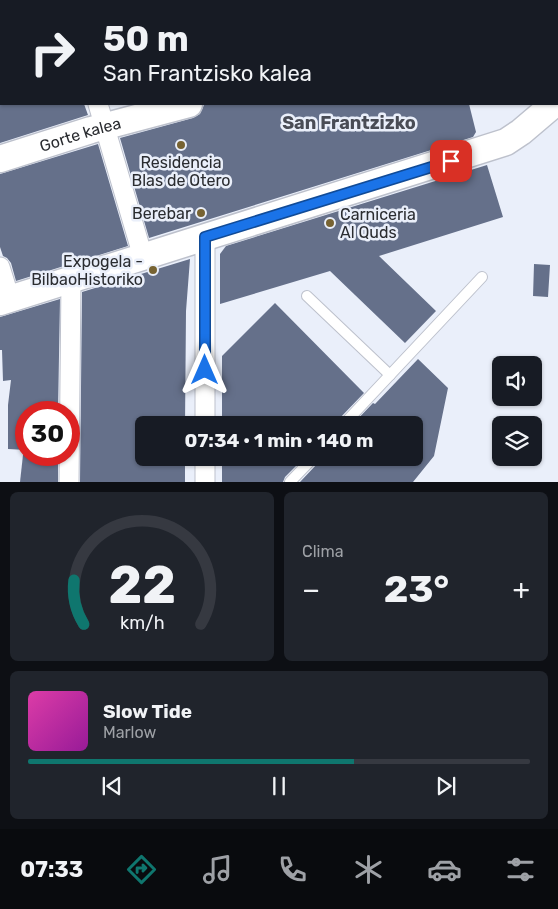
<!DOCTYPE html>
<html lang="es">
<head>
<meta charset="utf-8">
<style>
	body { margin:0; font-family:Rubik,sans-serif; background:#20242c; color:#f1f3f6; height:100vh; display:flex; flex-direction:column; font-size:19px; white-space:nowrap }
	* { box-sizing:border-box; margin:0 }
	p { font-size:16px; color:#9ea1a6 }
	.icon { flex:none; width:28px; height:28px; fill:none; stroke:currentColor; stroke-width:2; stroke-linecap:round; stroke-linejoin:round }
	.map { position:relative; height:482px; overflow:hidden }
	.panel { display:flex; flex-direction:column; gap:10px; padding:10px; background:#0d0f14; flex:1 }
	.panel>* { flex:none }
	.top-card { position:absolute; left:0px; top:0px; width:559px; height:105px; box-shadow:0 1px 4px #0004; background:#171b24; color:#f1f3f6; overflow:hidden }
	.tools { position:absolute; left:492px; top:356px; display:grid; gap:10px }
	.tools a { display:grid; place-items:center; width:50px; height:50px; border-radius:8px; background:#171b24; box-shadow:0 1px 4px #0004; font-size:25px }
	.speed { position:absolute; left:15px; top:401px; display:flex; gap:10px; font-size:25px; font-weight:700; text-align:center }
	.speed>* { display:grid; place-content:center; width:65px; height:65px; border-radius:50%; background:#171b24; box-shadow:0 1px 4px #0004; line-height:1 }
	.speed .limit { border:8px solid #d22; background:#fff; color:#111 }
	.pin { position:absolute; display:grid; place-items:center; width:42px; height:42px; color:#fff; margin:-21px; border-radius:10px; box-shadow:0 2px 8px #0006 }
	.me { position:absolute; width:55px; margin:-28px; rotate:0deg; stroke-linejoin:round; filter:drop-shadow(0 0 4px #0008) }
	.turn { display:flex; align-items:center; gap:18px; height:105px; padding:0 20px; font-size:22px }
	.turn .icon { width:65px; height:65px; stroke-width:2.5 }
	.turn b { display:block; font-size:35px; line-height:42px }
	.big { font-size:38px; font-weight:700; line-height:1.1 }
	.panel .tile { flex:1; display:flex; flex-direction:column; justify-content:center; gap:8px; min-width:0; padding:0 18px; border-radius:8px; background:#20242c }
	.panel .dial { align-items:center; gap:0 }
	.dial svg { height:130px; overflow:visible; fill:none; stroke:#363941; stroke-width:7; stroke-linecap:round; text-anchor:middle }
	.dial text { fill:#f1f3f6; stroke:none }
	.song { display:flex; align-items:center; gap:15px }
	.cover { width:60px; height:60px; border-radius:8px; background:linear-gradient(135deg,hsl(320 70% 55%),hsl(300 70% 35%)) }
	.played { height:5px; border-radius:2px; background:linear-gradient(90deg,#0f766e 65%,#363941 65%) }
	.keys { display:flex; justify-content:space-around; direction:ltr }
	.heat { display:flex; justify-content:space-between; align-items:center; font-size:28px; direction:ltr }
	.panel .tiles { flex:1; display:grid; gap:10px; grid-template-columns:1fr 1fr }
	.tile:last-child { grid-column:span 2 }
	.trip { position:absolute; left:135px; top:416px; width:288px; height:50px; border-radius:8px; background:#171b24; box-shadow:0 1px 4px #0004; font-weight:700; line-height:50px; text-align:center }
	.tabs { display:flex; height:80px; justify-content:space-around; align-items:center; background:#090b0e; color:#9ea1a6 }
	.tabs .icon { width:35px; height:35px }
	.tabs .current { color:#0f766e }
	.tabs b { font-size:22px; color:#f1f3f6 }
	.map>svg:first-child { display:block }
	.building { fill:#65708a }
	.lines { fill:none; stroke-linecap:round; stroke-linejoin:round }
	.lane-casing { stroke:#bdc1cc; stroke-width:12 }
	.street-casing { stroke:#bdc1cc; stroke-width:21 }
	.secondary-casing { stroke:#bdc1cc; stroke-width:29 }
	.lane { stroke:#fff; stroke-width:10 }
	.street { stroke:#fff; stroke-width:19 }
	.secondary { stroke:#fff; stroke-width:26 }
	.route-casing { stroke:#114b97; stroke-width:12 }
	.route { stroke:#1a73e8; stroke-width:9 }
	.poi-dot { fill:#776332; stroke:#eaeffa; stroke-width:2 }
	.labels { text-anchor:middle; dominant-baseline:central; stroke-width:5; stroke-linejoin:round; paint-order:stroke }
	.street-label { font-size:16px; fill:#2a2c30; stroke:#eaeffa }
	.poi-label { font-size:16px; fill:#2a2c30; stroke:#eaeffa; text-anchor:end }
	.neighbourhood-label { font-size:18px; font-weight:bold; fill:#494c55; stroke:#eaeffa }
</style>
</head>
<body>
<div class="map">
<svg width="558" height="482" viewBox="0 0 558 482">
	<rect width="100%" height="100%" fill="#eaeffa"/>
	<g class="building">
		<path d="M0 104H84L88 115 0 143Z"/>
		<path d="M209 104H469L476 132 473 137 149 238 120 138 193 118 200 114 204 105Z"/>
		<path d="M98 144 128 246 16 281 11 263 7 258 3 256 0 247V174Z"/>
		<path d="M487 165 503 217 379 256 436 311 405 343 330 271 220 304V254L226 246Z"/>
		<path d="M190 259 186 311 185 425H144V458H185V482H80L82 292Z"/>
		<path d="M534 264 550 265 548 297 533 296Z"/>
		<path d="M60 299 58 412H26V450L8 449V405L11 380 3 381 2 350H0V317Z"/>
		<path d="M275 303 364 393 338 420 336 425H222V356Z"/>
		<path d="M418 359 448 388 434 456 413 482H300L318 463 320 458H414V425H352L373 403 375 404Z"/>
		<path d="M23 455H58V482H20Z"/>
		<path d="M222 458H304L285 477 283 482H222Z"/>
	</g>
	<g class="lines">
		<defs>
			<g id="lane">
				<path d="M307 296 390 375"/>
				<path d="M343 425 482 277"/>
				<path d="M290 482 313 458"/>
			</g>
			<g id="street">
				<path d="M410 0 411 1"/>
				<path d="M455 0V1"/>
				<path d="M61 1 64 0"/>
				<path d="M0 27 1 26"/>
				<path d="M98 104 143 257"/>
				<path d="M0 267 10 299"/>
				<path d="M205 425V237"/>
				<path d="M205 458V482"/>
				<path d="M69 482 71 279"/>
			</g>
			<g id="secondary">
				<path d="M558 9V8"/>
				<path id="s1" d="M0 159 91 130 189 104"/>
				<path d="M0 302 506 142 521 132 554 104"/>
			</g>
		</defs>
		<use href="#lane" class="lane-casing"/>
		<use href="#street" class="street-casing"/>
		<use href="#secondary" class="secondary-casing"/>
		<use href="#lane" class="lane"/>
		<use href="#street" class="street"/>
		<use href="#secondary" class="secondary"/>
	</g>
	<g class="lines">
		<defs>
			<path id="route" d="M205 370V237L451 161"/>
		</defs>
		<use href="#route" class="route-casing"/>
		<use href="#route" class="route"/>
	</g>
	<g class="poi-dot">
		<circle cx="181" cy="145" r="5"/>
		<circle cx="201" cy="213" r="5"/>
		<circle cx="330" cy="223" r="5"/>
		<circle cx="153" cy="270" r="5"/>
	</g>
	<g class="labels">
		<g class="street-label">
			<text stroke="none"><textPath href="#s1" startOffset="84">Gorte kalea</textPath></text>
		</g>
		<g class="poi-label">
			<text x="181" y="162" text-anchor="middle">Residencia<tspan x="181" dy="18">Blas de Otero</tspan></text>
			<text x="191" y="213">Berebar</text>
			<text x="340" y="214" text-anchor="start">Carniceria<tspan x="340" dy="18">Al Quds</tspan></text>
			<text x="143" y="261">Expogela -<tspan x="143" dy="18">BilbaoHistoriko</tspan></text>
		</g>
		<g class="neighbourhood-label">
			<text x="349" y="123">San Frantzizko</text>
		</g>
	</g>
</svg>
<div class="tools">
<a><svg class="icon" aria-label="sound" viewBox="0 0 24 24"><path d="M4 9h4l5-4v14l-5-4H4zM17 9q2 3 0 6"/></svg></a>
<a><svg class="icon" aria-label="layers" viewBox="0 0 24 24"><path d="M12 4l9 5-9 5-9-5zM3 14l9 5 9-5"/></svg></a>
</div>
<div class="speed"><div class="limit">30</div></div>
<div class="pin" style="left:451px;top:161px;background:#d93025"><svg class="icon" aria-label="arrive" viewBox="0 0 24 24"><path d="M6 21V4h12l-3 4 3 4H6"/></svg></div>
<svg class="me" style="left:205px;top:370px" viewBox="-20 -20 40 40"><path d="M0-17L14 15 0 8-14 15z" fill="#1a73e8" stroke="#fff" stroke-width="4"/></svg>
<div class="trip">07:34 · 1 min · 140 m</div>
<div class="top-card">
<div class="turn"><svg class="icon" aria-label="right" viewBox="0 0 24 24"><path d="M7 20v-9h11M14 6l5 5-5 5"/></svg><div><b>50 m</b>San Frantzisko kalea</div></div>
</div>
</div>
<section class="panel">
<div class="tiles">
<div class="tile dial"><svg viewBox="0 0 100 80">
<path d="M14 69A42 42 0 1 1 86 69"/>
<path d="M14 69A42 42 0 0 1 8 42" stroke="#0f766e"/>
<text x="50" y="56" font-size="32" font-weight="700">22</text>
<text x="50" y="72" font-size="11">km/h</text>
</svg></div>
<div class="tile"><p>Clima</p>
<div class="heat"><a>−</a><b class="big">23°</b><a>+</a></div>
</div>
<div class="tile">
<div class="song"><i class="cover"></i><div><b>Slow Tide</b><p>Marlow</p></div></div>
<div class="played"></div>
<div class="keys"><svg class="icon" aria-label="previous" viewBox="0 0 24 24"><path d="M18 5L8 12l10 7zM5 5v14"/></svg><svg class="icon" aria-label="pause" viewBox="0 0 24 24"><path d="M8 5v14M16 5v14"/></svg><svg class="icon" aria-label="next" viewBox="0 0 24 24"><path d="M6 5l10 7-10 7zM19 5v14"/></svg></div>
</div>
</div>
</section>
<nav class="tabs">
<b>07:33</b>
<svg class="icon current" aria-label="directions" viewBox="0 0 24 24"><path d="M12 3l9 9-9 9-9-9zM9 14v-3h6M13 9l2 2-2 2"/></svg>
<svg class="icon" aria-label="music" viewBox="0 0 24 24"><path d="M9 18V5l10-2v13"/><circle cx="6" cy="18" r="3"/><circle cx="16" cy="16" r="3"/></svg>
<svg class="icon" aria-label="phone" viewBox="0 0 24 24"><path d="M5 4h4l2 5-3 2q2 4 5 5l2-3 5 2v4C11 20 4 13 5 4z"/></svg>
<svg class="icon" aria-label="climate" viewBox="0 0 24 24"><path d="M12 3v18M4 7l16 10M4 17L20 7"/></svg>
<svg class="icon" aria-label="car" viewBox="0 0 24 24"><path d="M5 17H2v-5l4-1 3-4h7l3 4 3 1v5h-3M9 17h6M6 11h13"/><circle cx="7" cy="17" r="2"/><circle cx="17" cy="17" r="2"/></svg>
<svg class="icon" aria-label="filters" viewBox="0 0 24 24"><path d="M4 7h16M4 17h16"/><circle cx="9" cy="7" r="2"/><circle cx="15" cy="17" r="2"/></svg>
</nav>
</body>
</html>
